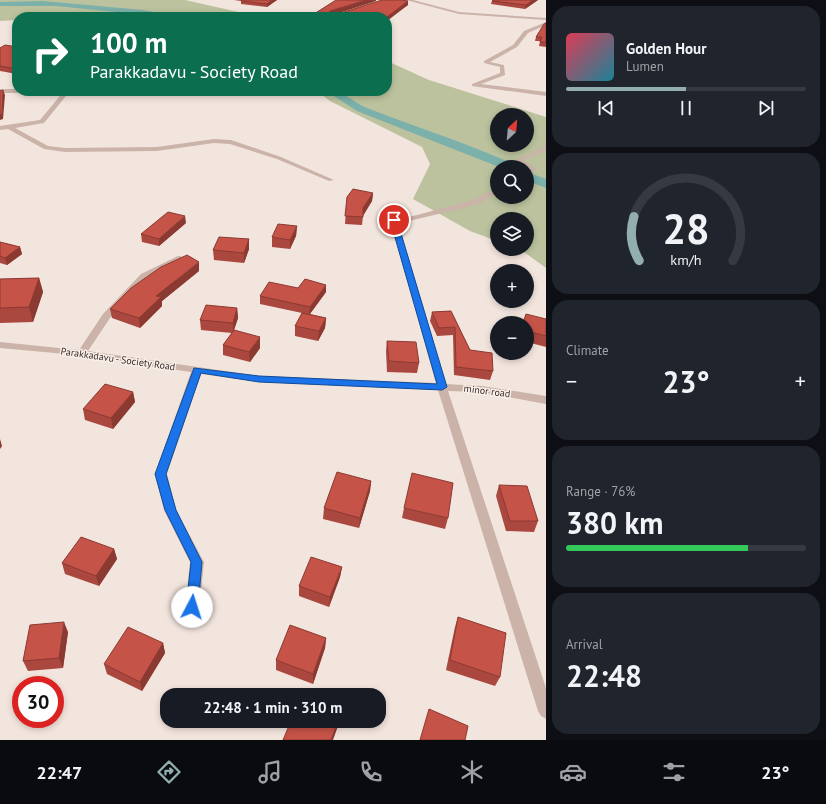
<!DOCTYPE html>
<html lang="en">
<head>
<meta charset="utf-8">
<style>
	body { margin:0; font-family:"PT Sans",sans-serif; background:#20242c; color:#f1f3f6; height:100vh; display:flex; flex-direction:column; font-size:15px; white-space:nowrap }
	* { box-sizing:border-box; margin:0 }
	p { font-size:13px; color:#9ea1a6 }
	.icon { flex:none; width:22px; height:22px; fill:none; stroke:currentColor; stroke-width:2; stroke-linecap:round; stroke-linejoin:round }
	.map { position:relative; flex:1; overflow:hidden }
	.details { display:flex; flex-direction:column; gap:6px; padding:6px; background:#0d0f14; width:280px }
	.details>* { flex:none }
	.banner { position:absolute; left:12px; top:12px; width:380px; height:84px; border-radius:16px; box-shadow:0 2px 6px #0003; background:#0b6e4f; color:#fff; overflow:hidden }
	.needle { width:26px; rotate:26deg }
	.fabs { position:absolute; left:490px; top:108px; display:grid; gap:8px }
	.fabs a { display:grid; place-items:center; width:44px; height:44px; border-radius:50%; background:#171b24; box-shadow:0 2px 6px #0003; font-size:20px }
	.speed { position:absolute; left:12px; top:676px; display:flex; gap:8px; font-size:20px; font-weight:700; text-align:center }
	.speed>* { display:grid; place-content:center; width:52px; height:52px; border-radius:50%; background:#171b24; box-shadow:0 2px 6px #0003; line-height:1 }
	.speed .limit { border:6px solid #d22; background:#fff; color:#111 }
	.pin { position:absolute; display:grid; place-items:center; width:34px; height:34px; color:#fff; margin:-17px; border:2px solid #fff; border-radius:50%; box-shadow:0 1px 4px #0007 }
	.me { position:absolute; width:44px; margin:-22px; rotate:5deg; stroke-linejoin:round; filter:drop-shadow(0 0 3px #0008) }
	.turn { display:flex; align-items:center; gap:14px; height:84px; padding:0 12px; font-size:18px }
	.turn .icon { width:52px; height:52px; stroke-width:2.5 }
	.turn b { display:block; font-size:28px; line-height:34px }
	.big { font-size:30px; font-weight:800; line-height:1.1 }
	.details .widget { flex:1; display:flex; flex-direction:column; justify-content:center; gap:6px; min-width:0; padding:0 14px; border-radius:16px; background:#20242c }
	.details .dial { align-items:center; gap:0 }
	.dial svg { height:104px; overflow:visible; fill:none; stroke:#363941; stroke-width:7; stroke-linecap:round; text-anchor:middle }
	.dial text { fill:#f1f3f6; stroke:none }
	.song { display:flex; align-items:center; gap:12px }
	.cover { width:48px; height:48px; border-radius:6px; background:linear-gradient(135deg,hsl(350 70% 55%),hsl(190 70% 35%)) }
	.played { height:4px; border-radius:2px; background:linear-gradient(90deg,#92aeae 50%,#363941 50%) }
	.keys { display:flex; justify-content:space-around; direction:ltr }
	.heat { display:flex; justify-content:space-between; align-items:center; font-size:22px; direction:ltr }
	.charge { height:6px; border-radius:3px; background:linear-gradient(90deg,#34c759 76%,#363941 0) }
	.trip { position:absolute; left:160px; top:688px; width:226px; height:40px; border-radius:16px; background:#171b24; box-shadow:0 2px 6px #0003; font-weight:800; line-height:40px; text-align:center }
	.tabs { display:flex; height:64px; justify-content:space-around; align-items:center; background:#090b0e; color:#9ea1a6 }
	.tabs .icon { width:28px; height:28px }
	.tabs .current { color:#92aeae }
	.tabs b { font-size:18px; color:#f1f3f6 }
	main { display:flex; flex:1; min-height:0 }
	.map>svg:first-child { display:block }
	.green { fill:#bbc29d; fill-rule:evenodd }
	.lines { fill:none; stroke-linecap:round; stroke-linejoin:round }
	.canal { fill:#7cb0aa; fill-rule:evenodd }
	.minor { fill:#cbb3a9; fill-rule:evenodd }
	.wall { fill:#aa473e }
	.shaded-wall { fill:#8b3a32 }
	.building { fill:#c65348; stroke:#8b3a32 }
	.route { fill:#1a73e8; stroke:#114b97 }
	.labels { text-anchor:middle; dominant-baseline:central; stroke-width:3; stroke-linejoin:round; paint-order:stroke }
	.street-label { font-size:10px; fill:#382b29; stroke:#faf0ea }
</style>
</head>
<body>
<main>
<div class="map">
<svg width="546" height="740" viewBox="0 0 546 740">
	<rect width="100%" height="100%" fill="#f2e5dd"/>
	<g class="green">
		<path d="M0 0H185L260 17H17V20L0 21Z"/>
		<path d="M387 61 429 80 546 117V268L524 252 517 249H527V219H497V241L470 231 413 199 430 164 422 147 330 101 317 91H387ZM497 115H527V145H497ZM497 167H527V197H497Z"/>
	</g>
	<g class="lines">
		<g class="canal">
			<path d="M42 1 143 10 159 13 166 17 56 6H0V2Z"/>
			<path d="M326 91C347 91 350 101 367 108 416 127 466 143 514 164L515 167H499L357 111Z"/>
			<path d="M527 172 546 179V188L527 181Z"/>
		</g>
		<g class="minor">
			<path d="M406 0H413L459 12 546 18V20L459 14Z"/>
			<path d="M546 22V25L528 33 517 47 490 62 504 65 505 75 481 84 546 92V96L472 86V84L500 73V67L484 63V61L513 45 524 31Z"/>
			<path d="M0 89H17V91H20L17 93H0Z"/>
			<path d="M64 91H70L44 123 15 128 48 146 65 148 157 147 214 139 231 140 281 157 334 180 329 181 277 159 230 144 214 143 157 151 65 152 44 149 8 129 0 130V126L40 120Z"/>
			<path d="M546 147V151L523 160 536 169 527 175 528 169 515 160Z"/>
			<path d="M497 188V193L476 205 413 220 398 222 446 384 482 386 546 396V404L482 392 448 391 546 688V719L541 716 538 711 438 390 259 382 201 374 167 474 176 510 204 562 198 622 196 627 191 628 186 627 184 622 190 562 164 510 155 474 191 372 66 354 0 348V342L79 350 103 314 141 274 178 256H181V260L147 278 110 318 88 351 259 376 436 383 390 220 394 218 413 216 470 201Z"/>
		</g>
	</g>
	<g class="wall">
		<path d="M234 0H277L267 7 241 4V1Z"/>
		<path d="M493 0H538L525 9 491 4 492 1Z"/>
		<path d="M376 1 334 14H338L408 1V5L387 17H314V14Z"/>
		<path d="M546 23V47L539 46 540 41H535L536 37Z"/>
		<path d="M17 47V74L0 71V48Z"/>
		<path d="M373 193 372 201 363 216 362 225 345 224 347 197Z"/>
		<path d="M186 223 159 246 142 242 141 234Z"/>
		<path d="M297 226 296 236 290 249 272 247V237Z"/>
		<path d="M249 239V249L244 263 214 260 213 250Z"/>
		<path d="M0 242 20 247 22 254 7 265 0 263Z"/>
		<path d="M199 271 162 301V306L140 328 112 318 110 309Z"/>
		<path d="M39 278 43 292 33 322 0 323V279Z"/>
		<path d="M298 288 326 292 310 314 326 318 325 328 318 341 295 336V326L302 313 260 304V296Z"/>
		<path d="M237 308 238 318 234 330 260 348 250 362 223 355V345L232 333 201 330 200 320Z"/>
		<path d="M451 311 470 350 493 371 490 380 454 375 453 335 437 336 430 321 432 312Z"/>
		<path d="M546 319V347L527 342V323Z"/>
		<path d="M387 341 419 363 417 373 387 372 386 351Z"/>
		<path d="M133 392 135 402 113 429 85 420 83 409Z"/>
		<path d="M371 481 370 491 359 528 323 519 324 508Z"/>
		<path d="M499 485 538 521 534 532 506 531 496 496Z"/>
		<path d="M404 508 448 518 445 529 402 518Z"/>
		<path d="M114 549 117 559 99 586 65 574 62 563Z"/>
		<path d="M342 567 340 577 329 607 299 596V586Z"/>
		<path d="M458 617 500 677 495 686 446 670 455 627Z"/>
		<path d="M68 632 63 668 28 671 23 661Z"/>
		<path d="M326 638 325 648 313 684 276 670V660Z"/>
		<path d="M163 643 165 653 142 691 107 674 104 664Z"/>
	</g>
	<g class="shaded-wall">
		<path d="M272 0H277L267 7V4Z"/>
		<path d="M366 0H376V1L330 16V11Z"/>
		<path d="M533 0H538L525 9 526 5Z"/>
		<path d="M408 1V5L387 21V17Z"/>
		<path d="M3 90 5 95 3 119 0 120V115Z"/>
		<path d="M373 193 372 201 362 217 363 208Z"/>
		<path d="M185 216 186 223 159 246V239Z"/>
		<path d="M297 226 296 236 290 249V240Z"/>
		<path d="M249 239V249L244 263V253Z"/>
		<path d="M20 247 22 254 7 265 5 258Z"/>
		<path d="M199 262V271L162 301V306L140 328 139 318 156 296Z"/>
		<path d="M39 278 43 292 33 322 29 307Z"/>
		<path d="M326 285V292L309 315 310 307Z"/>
		<path d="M237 308 238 318 233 333V323Z"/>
		<path d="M326 318 325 328 318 341 319 331Z"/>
		<path d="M260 337V348L250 362 249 352Z"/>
		<path d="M133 392 135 402 113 429 111 418Z"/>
		<path d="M0 439 2 446 0 449Z"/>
		<path d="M371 481 370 491 359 528 360 518Z"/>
		<path d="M114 549 117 559 99 586 96 576Z"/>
		<path d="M342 567 340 577 329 607 330 597Z"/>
		<path d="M64 622 68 632 63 668 59 658Z"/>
		<path d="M326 638 325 648 313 684V674Z"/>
		<path d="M163 643 165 653 142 691 140 682Z"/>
		<path d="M338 721H339L338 726 333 740H331Z"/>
	</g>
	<g class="building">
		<path d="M242 0H272L267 4 241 1Z"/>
		<path d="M336 0H366L330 11 329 14H338L382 0H401L408 1 387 17H324L314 14Z"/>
		<path d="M493 0H533L526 5 492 1Z"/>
		<path d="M546 23V42H540L542 37H536L544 24Z"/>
		<path d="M5 45 17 47V69L0 66V48Z"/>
		<path d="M3 90 2 114 0 115V91Z"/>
		<path d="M353 189 373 193 363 208V217L345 216 347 197Z"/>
		<path d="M168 212 185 216 159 239 141 234Z"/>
		<path d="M278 224 297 226 290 240 272 237Z"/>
		<path d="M219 237 249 239 244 253 213 250Z"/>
		<path d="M0 242 20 247 5 258 0 256Z"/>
		<path d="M187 255 199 262 156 296 161 297 139 318 110 309 131 288 161 267Z"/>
		<path d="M39 278 29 307 0 308V279Z"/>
		<path d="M305 279 326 285 310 307 260 296 269 282 298 288Z"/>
		<path d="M206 305 237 308 233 323 200 320Z"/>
		<path d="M451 311 470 350 492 353 493 371 456 367 455 327 439 328 432 312Z"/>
		<path d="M302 313 326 318 319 331 295 326Z"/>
		<path d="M526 314 546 319V336L527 331V323H523Z"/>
		<path d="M234 330 260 337 249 352 223 345Z"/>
		<path d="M387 341 416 342 419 363 389 361Z"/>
		<path d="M105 384 133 392 111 418 83 409Z"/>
		<path d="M337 472 371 481 360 518 324 508Z"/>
		<path d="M412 473 453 483 448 518 404 508Z"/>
		<path d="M499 485 527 486 538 521H510Z"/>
		<path d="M81 537 114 549 96 576 62 563Z"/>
		<path d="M311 557 342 567 330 597 299 586Z"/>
		<path d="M458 617 506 633 500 677 450 660Z"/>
		<path d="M64 622 59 658 23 661 30 625Z"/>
		<path d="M290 625 326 638 313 674 276 660Z"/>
		<path d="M128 627 163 643 140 682 104 664Z"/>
		<path d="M429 709 468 726 465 740H420Z"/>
		<path d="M291 721H338L331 740H283Z"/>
	</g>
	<path class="route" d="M394 218 397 220 447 387 442 390 259 382 201 373 166 474 176 510 202 562 198 607 197 611 192 613 188 611 186 607 191 562 165 510 155 474 194 368 259 376 437 384 390 220Z"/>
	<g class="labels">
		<g class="street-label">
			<text transform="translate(118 359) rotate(8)">Parakkadavu - Society Road</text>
			<text transform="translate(487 391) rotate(7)">minor road</text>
		</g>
	</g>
</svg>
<div class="fabs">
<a><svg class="needle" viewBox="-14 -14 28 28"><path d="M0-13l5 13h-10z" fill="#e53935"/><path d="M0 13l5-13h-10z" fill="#9ea1a6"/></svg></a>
<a><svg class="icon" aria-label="search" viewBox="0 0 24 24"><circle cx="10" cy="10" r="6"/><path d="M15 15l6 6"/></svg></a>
<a><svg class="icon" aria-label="layers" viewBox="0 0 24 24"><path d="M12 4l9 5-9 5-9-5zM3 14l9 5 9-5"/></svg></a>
<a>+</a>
<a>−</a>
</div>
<div class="speed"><div class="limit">30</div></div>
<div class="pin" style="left:394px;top:220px;background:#d93025"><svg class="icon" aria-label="arrive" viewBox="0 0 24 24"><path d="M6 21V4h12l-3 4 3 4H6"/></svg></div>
<svg class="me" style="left:192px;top:607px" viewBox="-20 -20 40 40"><circle r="19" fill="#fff"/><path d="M0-13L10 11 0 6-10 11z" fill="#1a73e8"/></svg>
<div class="trip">22:48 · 1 min · 310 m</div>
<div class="banner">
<div class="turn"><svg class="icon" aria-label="right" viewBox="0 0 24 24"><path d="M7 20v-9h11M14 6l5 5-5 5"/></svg><div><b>100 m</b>Parakkadavu - Society Road</div></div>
</div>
</div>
<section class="details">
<div class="widget">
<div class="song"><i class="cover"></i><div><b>Golden Hour</b><p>Lumen</p></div></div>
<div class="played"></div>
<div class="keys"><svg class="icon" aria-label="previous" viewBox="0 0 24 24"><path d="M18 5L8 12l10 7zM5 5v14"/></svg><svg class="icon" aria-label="pause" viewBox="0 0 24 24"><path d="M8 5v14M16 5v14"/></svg><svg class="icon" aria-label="next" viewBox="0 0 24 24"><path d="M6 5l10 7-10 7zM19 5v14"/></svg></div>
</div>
<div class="widget dial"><svg viewBox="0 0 100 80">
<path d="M14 69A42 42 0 1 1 86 69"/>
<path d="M14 69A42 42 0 0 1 10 35" stroke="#92aeae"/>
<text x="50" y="56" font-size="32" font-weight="700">28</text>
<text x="50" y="72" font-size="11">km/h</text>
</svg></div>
<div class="widget"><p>Climate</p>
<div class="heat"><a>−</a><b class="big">23°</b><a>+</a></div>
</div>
<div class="widget"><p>Range · 76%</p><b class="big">380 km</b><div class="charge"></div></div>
<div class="widget"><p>Arrival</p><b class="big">22:48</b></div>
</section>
</main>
<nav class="tabs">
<b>22:47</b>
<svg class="icon current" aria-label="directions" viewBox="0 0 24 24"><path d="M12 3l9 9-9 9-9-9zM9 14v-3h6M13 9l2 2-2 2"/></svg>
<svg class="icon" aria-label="music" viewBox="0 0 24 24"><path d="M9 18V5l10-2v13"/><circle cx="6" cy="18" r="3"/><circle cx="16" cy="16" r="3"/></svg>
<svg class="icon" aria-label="phone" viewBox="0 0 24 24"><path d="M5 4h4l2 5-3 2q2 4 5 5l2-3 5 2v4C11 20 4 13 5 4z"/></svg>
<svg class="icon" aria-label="climate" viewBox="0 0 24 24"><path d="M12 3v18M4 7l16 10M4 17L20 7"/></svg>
<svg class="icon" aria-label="car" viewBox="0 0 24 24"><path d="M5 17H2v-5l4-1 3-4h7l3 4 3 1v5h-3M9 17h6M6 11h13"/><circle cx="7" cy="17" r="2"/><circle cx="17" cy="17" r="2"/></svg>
<svg class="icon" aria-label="filters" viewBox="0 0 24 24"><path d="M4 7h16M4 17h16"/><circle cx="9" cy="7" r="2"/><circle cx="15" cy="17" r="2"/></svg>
<b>23°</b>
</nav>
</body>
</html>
